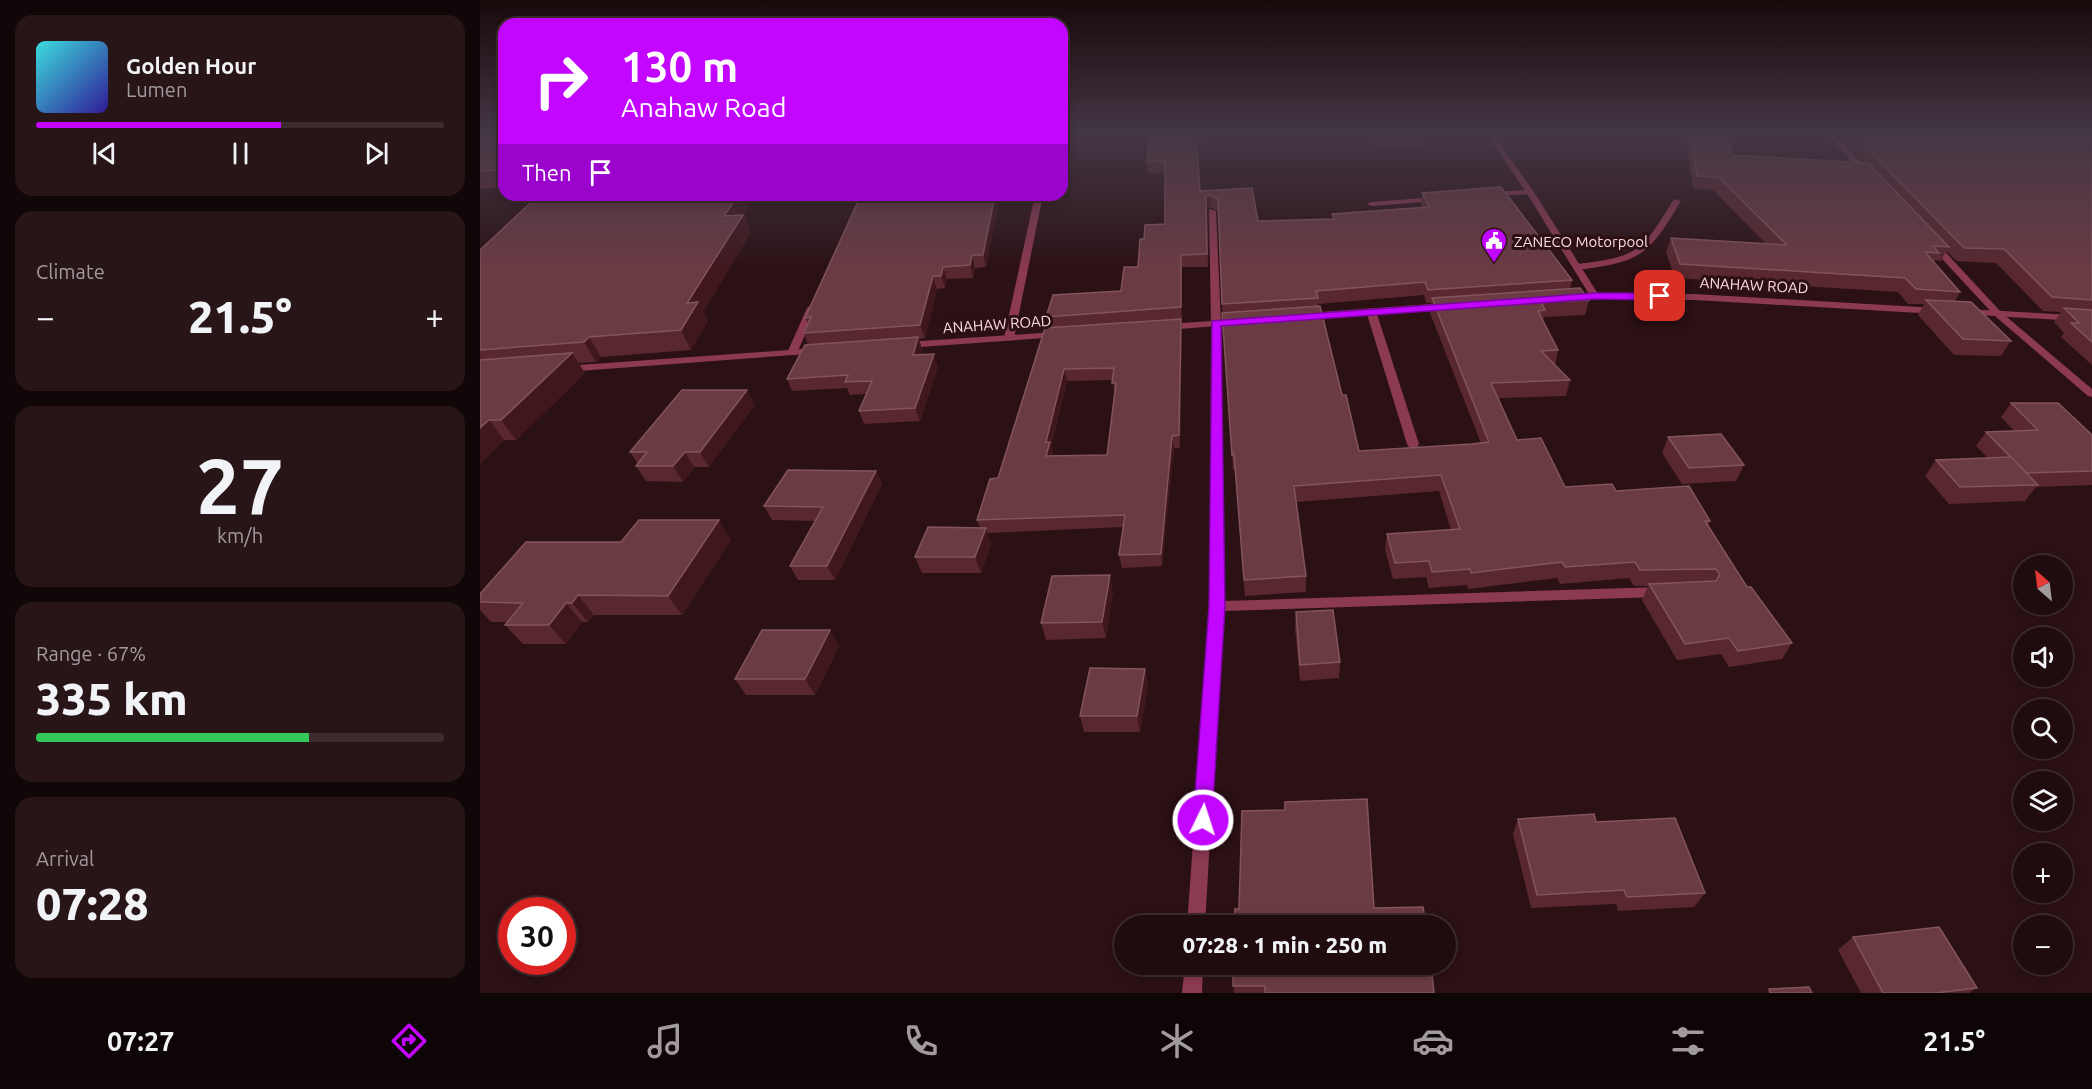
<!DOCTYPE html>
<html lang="en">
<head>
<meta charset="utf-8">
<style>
	body { margin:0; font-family:Ubuntu,sans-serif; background:#281518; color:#f1f3f6; height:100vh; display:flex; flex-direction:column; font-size:22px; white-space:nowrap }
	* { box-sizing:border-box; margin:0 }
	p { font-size:20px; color:#a29b9e }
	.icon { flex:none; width:33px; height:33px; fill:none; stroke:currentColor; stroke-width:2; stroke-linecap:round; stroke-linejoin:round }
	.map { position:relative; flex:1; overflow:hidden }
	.side { display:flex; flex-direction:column; gap:15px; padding:15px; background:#120708; width:480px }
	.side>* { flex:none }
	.banner { position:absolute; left:18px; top:18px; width:570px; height:183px; border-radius:18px; box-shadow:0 3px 9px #0003,0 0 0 2px #3d2c2f; background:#c206ff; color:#fff; overflow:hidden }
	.needle { width:39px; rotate:332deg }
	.tools { position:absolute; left:1533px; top:555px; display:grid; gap:12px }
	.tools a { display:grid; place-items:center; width:60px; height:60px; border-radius:50%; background:#200c0f; box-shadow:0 3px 9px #0003,0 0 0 2px #3d2c2f; font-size:30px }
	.speed { position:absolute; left:18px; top:897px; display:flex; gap:12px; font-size:30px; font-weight:700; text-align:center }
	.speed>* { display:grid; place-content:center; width:78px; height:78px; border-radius:50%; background:#200c0f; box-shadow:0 3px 9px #0003,0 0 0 2px #3d2c2f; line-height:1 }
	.speed .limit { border:9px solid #d22; background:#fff; color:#111 }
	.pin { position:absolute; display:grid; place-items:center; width:51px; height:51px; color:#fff; margin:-26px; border-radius:12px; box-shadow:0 3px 9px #0006 }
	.me { position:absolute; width:66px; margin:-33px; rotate:4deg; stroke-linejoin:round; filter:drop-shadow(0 0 4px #0008) }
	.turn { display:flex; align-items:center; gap:21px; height:126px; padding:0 24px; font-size:27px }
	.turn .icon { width:78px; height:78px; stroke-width:2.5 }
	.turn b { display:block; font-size:42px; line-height:51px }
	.then { display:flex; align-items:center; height:57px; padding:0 24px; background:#0003; gap:12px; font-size:22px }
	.big { font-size:45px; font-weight:800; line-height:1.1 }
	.side .card { flex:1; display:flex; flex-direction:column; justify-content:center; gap:9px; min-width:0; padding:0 21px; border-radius:18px; background:#281518 }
	.side .dial { align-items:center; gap:0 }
	.dial b { font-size:78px; line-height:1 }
	.song { display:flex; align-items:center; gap:18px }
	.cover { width:72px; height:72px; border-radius:9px; background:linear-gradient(135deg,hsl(180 70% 55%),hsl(250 70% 35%)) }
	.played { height:6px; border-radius:3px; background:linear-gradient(90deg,#c206ff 60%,#3d2c2f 60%) }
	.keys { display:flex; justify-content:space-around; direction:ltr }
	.heat { display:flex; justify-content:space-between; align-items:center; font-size:33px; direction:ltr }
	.charge { height:9px; border-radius:4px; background:linear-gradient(90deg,#34c759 67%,#3d2c2f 0) }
	.trip { position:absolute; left:634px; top:915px; width:342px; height:60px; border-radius:30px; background:#200c0f; box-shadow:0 3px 9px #0003,0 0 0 2px #3d2c2f; font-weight:800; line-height:60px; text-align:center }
	.tab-bar { display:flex; height:96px; justify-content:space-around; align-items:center; background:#0d0506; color:#a29b9e }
	.tab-bar .icon { width:42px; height:42px }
	.tab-bar .selected { color:#c206ff }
	.tab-bar b { font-size:27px; color:#f1f3f6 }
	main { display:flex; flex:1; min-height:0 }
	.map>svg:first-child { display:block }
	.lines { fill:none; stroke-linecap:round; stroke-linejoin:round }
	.service { fill:#8c3952; fill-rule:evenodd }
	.minor { fill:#8c3952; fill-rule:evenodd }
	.tertiary { fill:#8c3952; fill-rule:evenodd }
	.wall { fill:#59282f; fill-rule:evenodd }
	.shaded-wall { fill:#3f171c }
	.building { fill:#6b3b43; stroke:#82545c; stroke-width:1.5; fill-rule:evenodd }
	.route { fill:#c206ff; stroke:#7e04a6; stroke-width:1.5 }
	.labels { text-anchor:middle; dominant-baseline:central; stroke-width:6; stroke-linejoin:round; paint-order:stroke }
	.far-poi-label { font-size:15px; fill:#ffdae2; stroke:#2b1014; text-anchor:start }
	.far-street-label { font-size:15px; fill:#ffdae2; stroke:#2b1014 }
</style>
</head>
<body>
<main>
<section class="side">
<div class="card">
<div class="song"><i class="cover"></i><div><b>Golden Hour</b><p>Lumen</p></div></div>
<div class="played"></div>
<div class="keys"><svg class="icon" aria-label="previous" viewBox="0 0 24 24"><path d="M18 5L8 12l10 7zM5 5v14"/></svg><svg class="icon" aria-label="pause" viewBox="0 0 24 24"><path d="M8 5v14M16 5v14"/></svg><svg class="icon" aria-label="next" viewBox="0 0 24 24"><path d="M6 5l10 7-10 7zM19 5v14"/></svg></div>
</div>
<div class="card"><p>Climate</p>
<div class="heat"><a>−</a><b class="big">21.5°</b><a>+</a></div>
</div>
<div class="card dial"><b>27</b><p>km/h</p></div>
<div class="card"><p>Range · 67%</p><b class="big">335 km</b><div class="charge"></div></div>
<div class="card"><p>Arrival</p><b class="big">07:28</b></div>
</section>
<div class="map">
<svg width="1612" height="993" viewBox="0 0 1612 993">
	<rect width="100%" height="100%" fill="#2b1014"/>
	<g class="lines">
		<g class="service">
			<path d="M1050 190 1054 192 1053 194 1012 196 1008 194 1012 192Z"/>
			<path d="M956 197H959V201L891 206 887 204 891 202Z"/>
			<path d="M1194 199 1201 201C1168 256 1161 262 1097 270L1093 267 1097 264C1159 257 1162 251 1194 199Z"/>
			<path d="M891 308 896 311 939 444 937 447H929L927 444 886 311Z"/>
		</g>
		<g class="minor">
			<path d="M1347 134H1354L1389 171V175H1383Z"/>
			<path d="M555 195H563L534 338 529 341 524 338Z"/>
			<path d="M729 209 736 211 741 323 744 601 1180 587 1185 588 1187 592 1185 596 1180 597 743 611 725 926H707L730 606 731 323Z"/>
			<path d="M1451 243H1457L1521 312 1612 389V397L1608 396 1515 316 1451 247Z"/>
			<path d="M332 305 337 308 317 353 316 355H308L307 353 327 308Z"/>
			<path d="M705 964H723L722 993H702Z"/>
		</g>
		<g class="tertiary">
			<path d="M1007 134H1013L1054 192 1118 294H1214L1457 308 1462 311 1457 314 1214 300 1087 299 1085 297 1090 294H1109L1046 192Z"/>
			<path d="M965 303 968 304V308L827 319 822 316 827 313Z"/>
			<path d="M1486 309 1612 316V322L1483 314V310Z"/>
			<path d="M759 319 764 322 762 324 687 330 682 327 687 324Z"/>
			<path d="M576 332 581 335 579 337 426 348 421 345 426 342Z"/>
			<path d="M337 348 340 349V353L85 372 80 369 85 366Z"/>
		</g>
	</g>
	<g class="wall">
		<path d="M0 134H24V187L0 189Z"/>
		<path d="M670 134H728V142H717L720 191 772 188 778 221 852 219V214L942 208 941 205 942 193 1092 280 1090 289 1109 300 1105 315 1064 317 1063 321 1078 350 1075 365 1090 380 1086 396 1018 398 1037 440 1085 487 1136 491 1230 521 1228 526 1267 587 1312 643 1302 659 1249 667 1241 654 1197 660 1162 600 1168 586H1154L1149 578 1080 584 1077 578 988 589 987 585 949 588 946 577 913 579 905 550 907 534 971 530 959 491 816 502 826 576V592L765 596 755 470H753L743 328 738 211 730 207 727 209 728 267H702V320H701L702 331 700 448H694L682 566 642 568 639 555 643 527 507 533 511 544 501 573H442L435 557 500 528 497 520 518 478 569 328 566 317 641 291 658 267 664 239 685 224V173H668L667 162ZM944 295 946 303H951L950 313 1001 443 879 451 862 395 838 304ZM633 380 634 395 627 455 572 456 571 446 587 381Z"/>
		<path d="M893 134H947V137H941L940 148 899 149Z"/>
		<path d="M1205 134H1247L1252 155 1384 163 1365 142 1360 134H1612V365L1581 337 1584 333 1574 322 1581 312 1563 311 1516 263 1477 261 1466 251 1461 261 1455 260 1454 262 1480 292 1475 301 1531 341 1521 356 1474 355 1438 315 1444 304H1428L1418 292 1195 278 1186 252 1191 238 1286 244 1233 190 1213 189Z"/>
		<path d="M381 195H520L506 267 495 268 493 278 467 279 465 288 457 289 445 338 439 339 442 349 441 354 458 366 440 421 384 424 379 411 387 394 370 395 367 388 312 391 307 379 328 345 324 333 328 324 325 318Z"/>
		<path d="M264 215 271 232 223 312 228 321 211 350 121 357 116 362 98 363 105 373 36 440H24L0 464V250Z"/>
		<path d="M1531 403 1612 435V485L1556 487 1545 501 1469 504 1445 476 1456 460 1508 458 1496 446 1506 432 1534 431 1521 417Z"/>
		<path d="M275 405 229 467H214L203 482 166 481 156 466 158 464 150 452Z"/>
		<path d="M1188 437 1264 465 1256 481 1202 484 1182 453Z"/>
		<path d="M396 471 402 484 355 580H318L310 566 336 521 292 520 284 506Z"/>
		<path d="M251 540 202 615H114L108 622H102L86 644H43L25 625 27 622H11L0 610V594L141 542Z"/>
		<path d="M633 591 626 638 566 640 561 623Z"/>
		<path d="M816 612 860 662 859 678 820 681 815 628Z"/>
		<path d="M359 646 335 695H266L255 679Z"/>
		<path d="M665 669 668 685 660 732H604L600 716Z"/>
		<path d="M1038 819 1116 822 1225 893 1214 907 1138 911 1136 904 1051 908 1033 834Z"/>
		<path d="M1373 937 1497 988 1489 993H1381L1358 950Z"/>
		<path d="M753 964 954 993H754Z"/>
	</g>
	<g class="shaded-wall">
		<path d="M258 195H276L264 215 271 232 223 312 228 321 211 350 201 330 207 303 244 216Z"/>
		<path d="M515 195H520L506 267 503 255Z"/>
		<path d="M729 195 730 207 727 209 728 267 726 197Z"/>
		<path d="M492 255 495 268 493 278 490 265Z"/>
		<path d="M701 255 702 267V320L701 307Z"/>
		<path d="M463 267 467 279 465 288 461 276Z"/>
		<path d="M453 276 457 289 445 338 440 325Z"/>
		<path d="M701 319 702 331 700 448 699 435Z"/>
		<path d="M109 337 121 357 116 362 104 342Z"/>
		<path d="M438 337 442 349 437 367 433 355Z"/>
		<path d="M92 353 105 373 36 440 21 420Z"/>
		<path d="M454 354 458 366 440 421 435 408Z"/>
		<path d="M584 369 587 381 571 446 573 454 569 469 566 456V442Z"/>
		<path d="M267 390 275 405 229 467 220 452Z"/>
		<path d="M9 420 24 440 0 464V428Z"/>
		<path d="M692 436 694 448 682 566 681 554Z"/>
		<path d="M205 452 214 467 203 482 193 466Z"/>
		<path d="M396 471 402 484 355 580 347 566Z"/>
		<path d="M239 520 251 540 202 615 188 596Z"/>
		<path d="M506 528 511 544 501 573 495 557Z"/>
		<path d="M630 575 633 591 626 638 622 622Z"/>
		<path d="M98 595 114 615 108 622 92 603Z"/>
		<path d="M86 603 102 622 86 644 69 625Z"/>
		<path d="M350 630 359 646 335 695 325 679Z"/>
		<path d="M665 669 668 685 660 732 657 716Z"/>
	</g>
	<g class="building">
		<path d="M0 134H24V170L0 171Z"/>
		<path d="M670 134H716L720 191 772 188 778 221 854 219 852 214 949 207 942 193 1021 187 1092 280 948 290 945 282 836 291 838 298 742 304 738 199 729 195 726 197 727 254 701 255V307L566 317 573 295 641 291 644 267H658L660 239H664L665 225 685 224V161L667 162Z"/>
		<path d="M899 134H940L941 136 900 137Z"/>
		<path d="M1210 134H1247L1252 155 1388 163 1469 247 1453 246 1459 253 1445 252 1480 292 1436 289 1425 278 1200 264 1191 238 1307 245 1238 177 1217 176Z"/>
		<path d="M1373 134H1612V300L1572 297 1524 249 1484 248Z"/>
		<path d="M59 195H258L244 216 263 215 207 303 218 302 201 330 109 337 104 342 0 350V250Z"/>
		<path d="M381 195H515L503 255H492L490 265 463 267 461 276H453L440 325 324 333 331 317 325 318Z"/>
		<path d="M1100 288 1109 300 1061 302 1065 310 1058 311 1078 350 1061 351 1090 380 1011 383 1037 440 1061 438 1085 487 1132 484 1136 491 1209 486 1230 521H1225L1267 587H1271L1312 643 1258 651 1249 638 1205 644 1169 584 1236 581 1240 574 1236 569 1160 570 1155 562 1085 567 1082 562 991 573 990 569 952 572 949 561 915 563 907 534 980 529 961 475 814 486 826 576 764 580 754 454 752 455 742 313 840 306 862 395H866L879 451 992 444 1009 442 952 298Z"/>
		<path d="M1446 300 1491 302 1531 341 1483 339Z"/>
		<path d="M1584 308 1612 310V342L1591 323H1599Z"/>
		<path d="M701 319 699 435 692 436 681 554 639 555 645 515 497 520 510 479 518 478 565 328ZM634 368 632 383H636L627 455 566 456 570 442H566L584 369Z"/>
		<path d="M438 337 433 355 454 354 435 408 379 411 392 381 365 382 368 375 307 379 325 345Z"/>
		<path d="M92 353 21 420H9L0 428V360Z"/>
		<path d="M202 390H267L220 452H205L193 466H156L167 452H150Z"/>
		<path d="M1531 403H1578L1612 435V471L1546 473 1506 432 1558 430Z"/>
		<path d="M1241 434 1264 465 1209 468 1188 437Z"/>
		<path d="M1531 457 1558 485 1480 487 1456 460Z"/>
		<path d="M308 470 396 471 347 566H310L343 507 284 506Z"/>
		<path d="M159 520H239L188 596 98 595 92 603H86L69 625H25L43 603 0 602V594L46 542H141Z"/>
		<path d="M448 527 506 528 495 557H435Z"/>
		<path d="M630 575 622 622 561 623 572 576Z"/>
		<path d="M853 610 860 662 820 665 816 612Z"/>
		<path d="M282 630H350L325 679H255Z"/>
		<path d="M610 668 665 669 657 716H600Z"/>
		<path d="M887 799 894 908 943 907 946 926H754L755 909H759L762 811 805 810V802Z"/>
		<path d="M1114 814 1116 822 1195 818 1225 893 1147 897 1144 890 1057 895 1038 819Z"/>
		<path d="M1459 927 1497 988 1455 993H1403L1373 937Z"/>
		<path d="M753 964H951L954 993H785V986H753Z"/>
		<path d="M1329 987 1332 993H1290L1289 989Z"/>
	</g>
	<linearGradient id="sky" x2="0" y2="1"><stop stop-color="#18090b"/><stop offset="0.49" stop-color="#443745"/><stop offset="1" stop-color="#443745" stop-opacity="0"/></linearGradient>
	<rect width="1612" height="273" fill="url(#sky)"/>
	<path class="route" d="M1115 293H1180L1185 296 1180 300 1115 299 741 326 745 606 732 820 729 826 723 829 716 826 713 820 729 606 732 321Z"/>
	<defs>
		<symbol id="civic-pin" viewBox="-11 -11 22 30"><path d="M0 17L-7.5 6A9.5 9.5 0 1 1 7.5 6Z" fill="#c206ff" stroke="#2b1014"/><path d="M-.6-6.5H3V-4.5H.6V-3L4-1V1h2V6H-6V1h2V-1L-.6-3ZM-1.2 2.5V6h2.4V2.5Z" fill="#fff"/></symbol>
	</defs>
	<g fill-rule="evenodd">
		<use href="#civic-pin" x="999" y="226" width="30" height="40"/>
	</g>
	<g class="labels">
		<g class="far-poi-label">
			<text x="1034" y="241">ZANECO Motorpool</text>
		</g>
		<g class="far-street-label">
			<text transform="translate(1274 285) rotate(3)">ANAHAW ROAD</text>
			<text transform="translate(517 324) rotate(-4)">ANAHAW ROAD</text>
		</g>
	</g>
</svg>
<div class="tools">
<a><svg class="needle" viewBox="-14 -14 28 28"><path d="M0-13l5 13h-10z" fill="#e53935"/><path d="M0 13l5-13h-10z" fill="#a29b9e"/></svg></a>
<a><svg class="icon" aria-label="sound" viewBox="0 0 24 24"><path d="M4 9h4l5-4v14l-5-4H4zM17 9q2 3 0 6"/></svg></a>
<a><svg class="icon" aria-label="search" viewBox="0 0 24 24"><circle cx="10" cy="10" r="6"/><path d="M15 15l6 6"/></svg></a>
<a><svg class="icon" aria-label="layers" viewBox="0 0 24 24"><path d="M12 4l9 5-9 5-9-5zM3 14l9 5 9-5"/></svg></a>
<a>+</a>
<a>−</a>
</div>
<div class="speed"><div class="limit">30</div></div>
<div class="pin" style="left:1180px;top:296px;background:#d93025"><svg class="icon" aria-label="arrive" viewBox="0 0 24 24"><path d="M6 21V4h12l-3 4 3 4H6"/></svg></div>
<svg class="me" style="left:723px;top:820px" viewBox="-20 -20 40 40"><circle r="17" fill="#c206ff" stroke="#fff" stroke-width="3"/><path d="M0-11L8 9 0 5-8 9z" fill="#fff"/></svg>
<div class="trip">07:28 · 1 min · 250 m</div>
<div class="banner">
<div class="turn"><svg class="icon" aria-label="right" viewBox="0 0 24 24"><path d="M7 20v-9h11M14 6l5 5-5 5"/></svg><div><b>130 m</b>Anahaw Road</div></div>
<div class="then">Then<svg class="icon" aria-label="arrive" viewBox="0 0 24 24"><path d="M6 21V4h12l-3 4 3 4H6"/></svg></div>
</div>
</div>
</main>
<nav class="tab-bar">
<b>07:27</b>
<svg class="icon selected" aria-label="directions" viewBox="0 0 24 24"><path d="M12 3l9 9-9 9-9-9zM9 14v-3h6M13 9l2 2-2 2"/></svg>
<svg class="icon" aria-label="music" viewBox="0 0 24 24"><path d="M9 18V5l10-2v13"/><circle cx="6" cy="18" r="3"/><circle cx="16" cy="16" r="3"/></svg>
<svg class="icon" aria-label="phone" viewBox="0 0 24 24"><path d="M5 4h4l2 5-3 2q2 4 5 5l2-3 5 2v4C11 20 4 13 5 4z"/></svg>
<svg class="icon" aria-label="climate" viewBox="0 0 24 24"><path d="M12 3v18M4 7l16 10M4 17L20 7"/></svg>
<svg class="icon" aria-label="car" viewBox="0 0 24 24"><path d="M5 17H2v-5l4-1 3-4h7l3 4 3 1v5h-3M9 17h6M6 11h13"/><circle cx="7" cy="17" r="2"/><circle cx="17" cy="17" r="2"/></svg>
<svg class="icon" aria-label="filters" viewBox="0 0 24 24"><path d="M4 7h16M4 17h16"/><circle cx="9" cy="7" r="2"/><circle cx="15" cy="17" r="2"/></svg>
<b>21.5°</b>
</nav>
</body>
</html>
